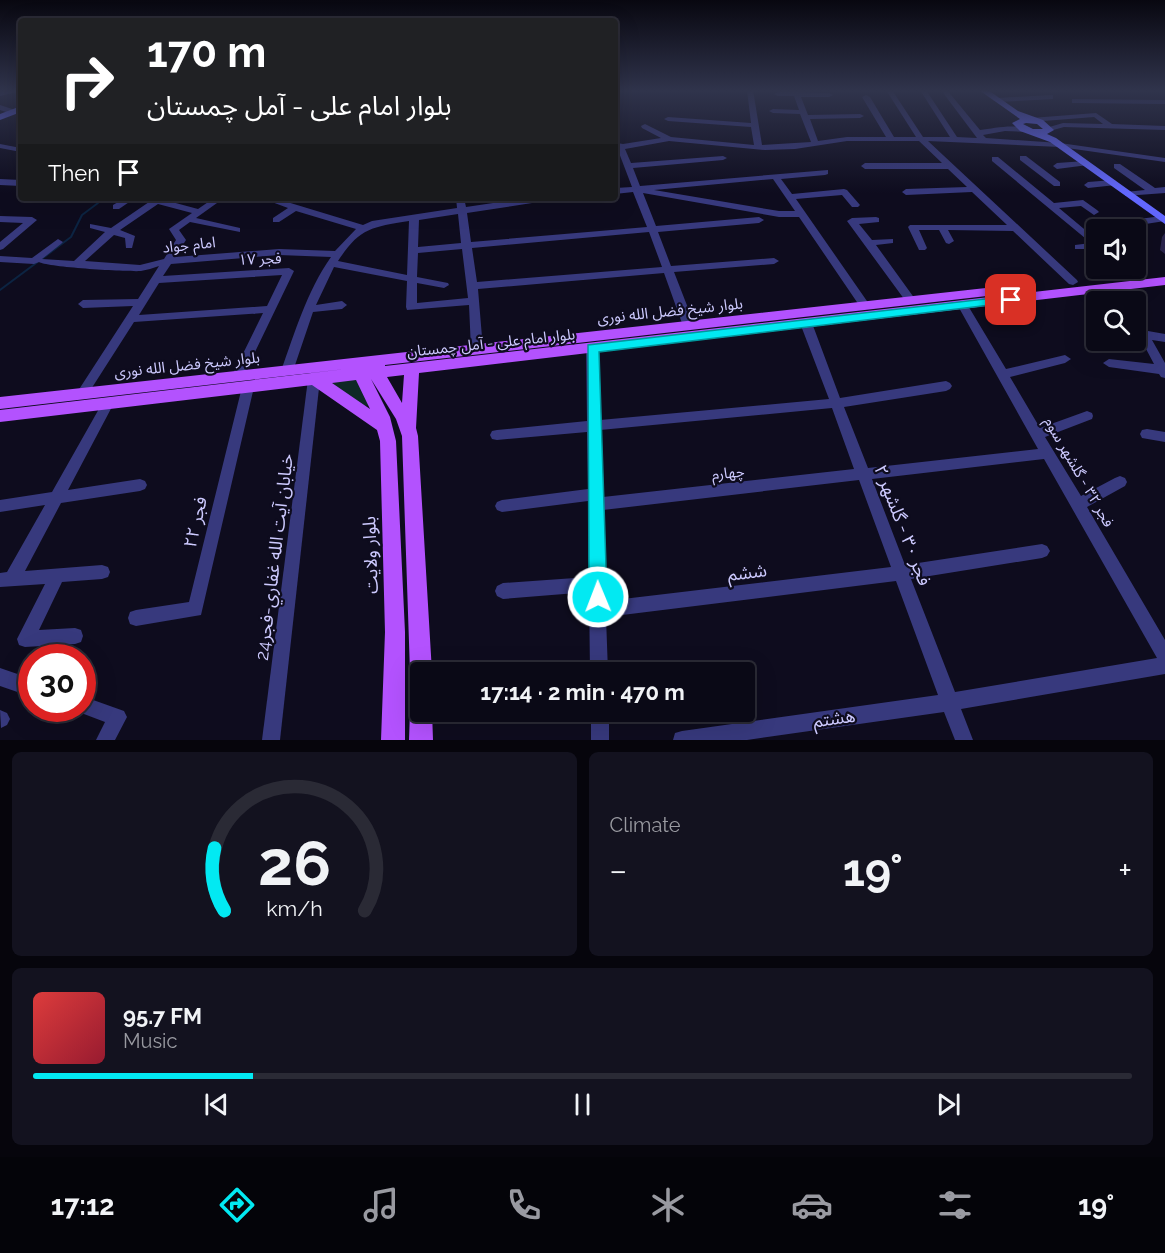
<!DOCTYPE html>
<html lang="en">
<head>
<meta charset="utf-8">
<style>
	body { margin:0; font-family:Raleway,"Noto Sans Arabic",sans-serif; background:#13121f; color:#f1f3f6; height:100vh; display:flex; flex-direction:column; font-size:22px; white-space:nowrap }
	* { box-sizing:border-box; margin:0 }
	p { font-size:20px; color:#999aa1 }
	.icon { flex:none; width:33px; height:33px; fill:none; stroke:currentColor; stroke-width:2; stroke-linecap:round; stroke-linejoin:round }
	.map { position:relative; height:740px; overflow:hidden }
	.panel { display:flex; flex-direction:column; gap:12px; padding:12px; background:#06050c; flex:1 }
	.panel>* { flex:none }
	.guide { position:absolute; left:18px; top:18px; width:600px; height:183px; border-radius:6px; box-shadow:0 6px 24px #0002,0 0 0 2px #2a2a35; background:#202124; color:#fff; overflow:hidden }
	.tools { position:absolute; left:1086px; top:219px; display:grid; gap:12px }
	.tools a { display:grid; place-items:center; width:60px; height:60px; border-radius:6px; background:#0a0916; box-shadow:0 6px 24px #0002,0 0 0 2px #2a2a35; font-size:30px }
	.speed { position:absolute; left:18px; top:644px; display:flex; gap:12px; font-size:30px; font-weight:700; text-align:center }
	.speed>* { display:grid; place-content:center; width:78px; height:78px; border-radius:50%; background:#0a0916; box-shadow:0 6px 24px #0002,0 0 0 2px #2a2a35; line-height:1 }
	.speed .limit { border:9px solid #d22; background:#fff; color:#111 }
	.pin { position:absolute; display:grid; place-items:center; width:51px; height:51px; color:#fff; margin:-26px; border-radius:12px; box-shadow:0 3px 9px #0006 }
	.me { position:absolute; width:66px; margin:-33px; rotate:359deg; stroke-linejoin:round; filter:drop-shadow(0 0 4px #0008) }
	.turn { display:flex; align-items:center; gap:21px; height:126px; padding:0 30px; font-size:27px }
	.turn .icon { width:78px; height:78px; stroke-width:2.5 }
	.turn b { display:block; font-size:42px; line-height:51px }
	.then { display:flex; align-items:center; height:57px; padding:0 30px; background:#0003; gap:12px; font-size:22px }
	.big { font-size:45px; font-weight:700; line-height:1.1 }
	.panel .tile { flex:1; display:flex; flex-direction:column; justify-content:center; gap:9px; min-width:0; padding:0 21px; border-radius:9px; background:#13121f }
	.panel .dial { align-items:center; gap:0 }
	.dial svg { height:156px; overflow:visible; fill:none; stroke:#2a2a35; stroke-width:7; stroke-linecap:round; text-anchor:middle }
	.dial text { fill:#f1f3f6; stroke:none }
	.song { display:flex; align-items:center; gap:18px }
	.cover { width:72px; height:72px; border-radius:9px; background:linear-gradient(135deg,hsl(0 70% 55%),hsl(350 70% 35%)) }
	.played { height:6px; border-radius:3px; background:linear-gradient(90deg,#02e9f2 20%,#2a2a35 20%) }
	.keys { display:flex; justify-content:space-around; direction:ltr }
	.heat { display:flex; justify-content:space-between; align-items:center; font-size:33px; direction:ltr }
	.panel .tiles { flex:1; display:grid; gap:12px; grid-template-columns:1fr 1fr }
	.tile:last-child { grid-column:span 2 }
	.trip { position:absolute; left:410px; top:662px; width:345px; height:60px; border-radius:6px; background:#0a0916; box-shadow:0 6px 24px #0002,0 0 0 2px #2a2a35; font-weight:700; line-height:60px; text-align:center }
	.tabs { display:flex; height:96px; justify-content:space-around; align-items:center; background:#040409; color:#999aa1 }
	.tabs .icon { width:42px; height:42px }
	.tabs .selected { color:#02e9f2 }
	.tabs b { font-size:27px; color:#f1f3f6 }
	.map>svg:first-child { display:block }
	.green { fill:#0f2826 }
	.lines { fill:none; stroke-linecap:round; stroke-linejoin:round }
	.stream { stroke:#0c2442; stroke-width:2 }
	.minor { fill:#37397d; fill-rule:evenodd }
	.secondary { fill:#6267fe; fill-rule:evenodd }
	.primary { fill:#b352fe; fill-rule:evenodd }
	.wall { fill:#2a244c }
	.route { fill:#02e9f2; stroke:#01979d; stroke-width:1.5 }
	.labels { text-anchor:middle; dominant-baseline:central; stroke-width:4.5; stroke-linejoin:round; paint-order:stroke }
	.street-label { font-size:15px; fill:#cdcaff; stroke:#0e0c1e }
	.near-street-label { font-size:18px; fill:#cdcaff; stroke:#0e0c1e }
</style>
</head>
<body>
<div class="map">
<svg width="1165" height="740" viewBox="0 0 1165 740">
	<rect width="100%" height="100%" fill="#0e0c1e"/>
	<path class="green" d="M357 378 370 405 364 406 326 382Z"/>
	<g class="lines">
		<path class="stream" d="M0 290 71 237 82 215 98 203 100 198"/>
		<g class="minor">
			<path d="M11 90 21 91 0 96V92Z"/>
			<path d="M747 90H753L762 145 811 142 800 114 773 113 769 111 773 109 799 110 794 96H778L774 94 778 92H792V90H798L799 92 829 93 833 95 829 97H801L808 115 860 114 864 116 860 118 810 119 818 141 847 137H886L862 97 866 95 870 97 894 137H916L886 90H892L923 137H950L920 90H926L957 137 977 138 941 90H947L980 130C995 128 1016 123 1030 130L1026 132 1005 131 983 135 986 138 1060 143 1165 158V162L1060 147 928 141 1077 280 1078 282 1073 285 1069 284 1013 231 948 230 954 241 949 244 946 243 939 230H919L927 248 925 250H919L908 227 910 225H1007L972 192 906 195 902 192 906 189 967 187 948 169H865L861 166 865 163H942L919 141H847L795 149 765 150 669 141 625 149 631 163 723 156 727 158 723 160 633 168 640 186 828 170V174L825 175 781 179 792 194 844 189 847 190 860 205 858 207H852L842 195 796 199 869 304 870 306 869 308H861L799 217H779L643 193 656 226 759 217 764 220 759 223 658 232 671 266 774 258 779 261 774 264 674 272 695 326 689 330 683 326 664 273 478 289 483 349 477 353 471 349 469 305 407 310 406 307 407 281 334 267 316 305 342 301 347 305 342 309 313 312 293 371 287 375 281 371C295 332 307 291 331 257L279 255 171 264 163 276 289 268 294 271 242 379H234L232 376 263 313 134 322 86 397H78L76 394 133 306 83 308 78 304 83 300 138 299 159 266C153 268 147 270 141 271 128 272 46 267 39 262L34 264 0 262V256L32 258 58 239 63 242 61 244 42 259 74 261 105 232 90 228V224L111 228 149 202 140 198H157L198 209 214 198H224L196 218 240 228V232L190 222 179 230 186 240 175 257 279 249 335 251 356 229 296 211 279 222H273V218L288 208 261 198H274L363 225 372 221 457 208 456 198H464L466 207 527 198H549L545 201 467 213 471 242 647 227 633 192 615 194V188L632 187 616 145 617 143 623 144 661 138 642 128 641 126 645 124 671 137 754 145 751 127 668 121 664 119 668 117 751 123ZM773 179 795 211H779L654 190ZM158 204 192 213 169 229 176 240 164 259 140 265 85 261 114 235 125 238 126 248H132L135 236 120 230ZM458 214 461 243 418 247 419 220ZM409 221 407 275 338 261C359 229 370 227 409 221ZM649 232 662 267 477 282 472 248ZM462 249 468 298 417 303V283L444 288 449 285 448 283 417 277 418 253ZM282 275 267 306 139 315 159 283Z"/>
			<path d="M1050 95H1053V99L997 102 993 100 997 98Z"/>
			<path d="M1072 99 1165 100V104L1075 103H1072Z"/>
			<path d="M0 105 15 110 16 112 12 114 0 110Z"/>
			<path d="M1096 113 1112 124 1165 126V130L1064 127 1046 132V128L1063 123 1103 124 1094 117 1031 122 1027 120 1031 118Z"/>
			<path d="M0 144 21 148V152L0 148Z"/>
			<path d="M1020 156H1026L1060 182V186H1054L1020 160Z"/>
			<path d="M992 157H998L1054 203 1083 200 1097 210 1099 212 1094 215 1081 206 1059 208 1096 239V249H1075V245L1091 243 992 161Z"/>
			<path d="M1085 161H1088V165L1057 169 1053 166 1057 163Z"/>
			<path d="M1114 164H1120L1155 188 1165 187V193L1125 196V192L1145 190 1114 168Z"/>
			<path d="M0 179 21 180V186L0 185Z"/>
			<path d="M1113 180 1116 181V185L1088 188 1084 185 1088 182Z"/>
			<path d="M125 198H135L119 209H113V205Z"/>
			<path d="M375 198H387V199L383 202Z"/>
			<path d="M0 216 32 217 37 220 3 249 0 250V242L23 223 0 222Z"/>
			<path d="M1162 216 1165 217V221L1139 225 1134 222 1139 219Z"/>
			<path d="M876 217 879 218V222L859 224 872 240 893 239V243L876 245 915 299 916 301 915 303H907L847 221 852 218Z"/>
			<path d="M1122 268H1134L1140 275 1139 277H1131Z"/>
			<path d="M1117 284 1121 285 1130 302H1119L1112 287Z"/>
			<path d="M963 302 967 304 1006 369 1065 355 1071 359 1065 363 1010 377 1040 428 1087 411 1092 413 1093 416 1092 419 1045 437 1081 496 1115 478 1120 476 1125 478 1127 482 1125 486 1087 507 1165 640V674L961 709 973 740H955L944 712 747 740H673L675 733 682 731 938 695 896 581 606 617 608 672H590L589 592 503 599 497 596 495 591 497 586 503 583 589 577 588 501 502 512 497 510 495 506 497 502 502 500 588 489 587 432 497 440 492 439 490 435 492 431 497 430 587 421 586 348 588 345H596L598 348 600 420 829 399 800 323 806 319 812 323 840 398 946 381 950 383 952 386 950 389 946 391 844 407 868 468 1038 449 958 306ZM832 408 854 469 603 497 604 494 602 490 600 430ZM1044 459 1157 658 955 692 911 579 1042 558 1047 556 1050 551 1047 546 1042 544 905 565 872 479ZM859 480 891 567 606 601 603 510Z"/>
			<path d="M1136 316 1140 317 1148 331 1165 334V342L1152 340 1165 363V378L1161 377 1159 374 1109 367 1103 363 1109 359 1154 364 1136 330Z"/>
			<path d="M314 375 320 379 280 740H262L308 379Z"/>
			<path d="M248 382 252 384 254 387 201 615 136 626 130 624 128 618 130 612 136 610 189 602 242 387 244 384Z"/>
			<path d="M108 398 112 400 114 403 68 490 140 479 145 481 147 485 145 489 140 491 61 503 25 571 102 565 108 567 110 572 108 577 102 579 62 582 39 630 75 628 81 630 83 636 81 642 75 644 25 647 19 645 17 639 45 584 0 587V573L7 572 45 505 0 512V500L52 492 104 400Z"/>
			<path d="M1147 429 1165 432V442L1142 438 1140 434 1142 430Z"/>
			<path d="M0 668 32 679V697L0 686Z"/>
			<path d="M82 696 124 711 127 717 115 740H96L105 722 76 711 74 708H82Z"/>
			<path d="M0 710 7 713 10 719 7 725 1 728Z"/>
			<rect x="591" y="711" width="18" height="29"/>
		</g>
		<g class="secondary">
			<path d="M979 90H988L1018 111 1043 120 1054 130 1047 134 1056 138 1165 216V224L1050 142 1020 131 1012 123 1020 119ZM1026 123 1037 124 1043 129H1033L1023 124Z"/>
			<path d="M21 106V112L0 120V114Z"/>
		</g>
		<g class="primary">
			<path d="M1165 277V285L419 373 416 428 418 436 432 672H420V682L413 680 410 672 402 436 396 419 371 379 390 417 396 441 405 632V740H381L385 632 380 441 377 430 312 385 0 422V410L354 368 0 409V397L1013 285 1020 289 1013 293 385 365V366ZM404 375 402 403 387 377ZM356 380 370 409 332 383Z"/>
			<path d="M420 700V711H432L433 740H409L410 711 413 703Z"/>
		</g>
	</g>
	<path class="wall" d="M1165 233V254L1160 250 1162 237Z"/>
	<linearGradient id="sky" x2="0" y2="1"><stop stop-color="#080710"/><stop offset="0.47" stop-color="#30344c"/><stop offset="1" stop-color="#30344c" stop-opacity="0"/></linearGradient>
	<rect width="1165" height="193" fill="url(#sky)"/>
	<path class="route" d="M1011 296 1017 300 1015 302 599 352 607 597 605 603 598 606 592 603 589 597 588 345Z"/>
	<g class="labels">
		<g class="street-label">
			<text transform="translate(189 245) rotate(-6)">امام جواد</text>
			<text transform="translate(260 259) rotate(-2)">فجر ۱۷</text>
			<text transform="translate(670 311) rotate(-6)">بلوار شیخ فضل الله نوری</text>
			<text transform="translate(491 343) rotate(-6)">بلوار امام علی - آمل چمستان</text>
			<text transform="translate(187 365) rotate(-6)">بلوار شیخ فضل الله نوری</text>
			<text transform="translate(1079 472) rotate(60)">فجر ۳۲ - گلشهر سوم</text>
			<text transform="translate(728 473) rotate(-6)">چهارم</text>
		</g>
		<g class="near-street-label">
			<text transform="translate(195 522) rotate(-77)">فجر ۲۲</text>
			<text transform="translate(903 525) rotate(69)">فجر ۳۰ - گلشهر ۲</text>
			<text transform="translate(370 555) rotate(-92)">بلوار ولایت</text>
			<text transform="translate(274 557) rotate(-83)">خيابان آيت الله غفاري-فجر24</text>
			<text transform="translate(747 572) rotate(-7)">ششم</text>
			<text transform="translate(834 718) rotate(-8)">هشتم</text>
		</g>
	</g>
</svg>
<div class="tools">
<a><svg class="icon" aria-label="sound" viewBox="0 0 24 24"><path d="M4 9h4l5-4v14l-5-4H4zM17 9q2 3 0 6"/></svg></a>
<a><svg class="icon" aria-label="search" viewBox="0 0 24 24"><circle cx="10" cy="10" r="6"/><path d="M15 15l6 6"/></svg></a>
</div>
<div class="speed"><div class="limit">30</div></div>
<div class="pin" style="left:1011px;top:300px;background:#d93025"><svg class="icon" aria-label="arrive" viewBox="0 0 24 24"><path d="M6 21V4h12l-3 4 3 4H6"/></svg></div>
<svg class="me" style="left:598px;top:597px" viewBox="-20 -20 40 40"><circle r="17" fill="#02e9f2" stroke="#fff" stroke-width="3"/><path d="M0-11L8 9 0 5-8 9z" fill="#fff"/></svg>
<div class="trip">17:14 · 2 min · 470 m</div>
<div class="guide">
<div class="turn"><svg class="icon" aria-label="right" viewBox="0 0 24 24"><path d="M7 20v-9h11M14 6l5 5-5 5"/></svg><div><b>170 m</b>بلوار امام علی - آمل چمستان</div></div>
<div class="then">Then<svg class="icon" aria-label="arrive" viewBox="0 0 24 24"><path d="M6 21V4h12l-3 4 3 4H6"/></svg></div>
</div>
</div>
<section class="panel">
<div class="tiles">
<div class="tile dial"><svg viewBox="0 0 100 80">
<path d="M14 69A42 42 0 1 1 86 69"/>
<path d="M14 69A42 42 0 0 1 9 37" stroke="#02e9f2"/>
<text x="50" y="56" font-size="32" font-weight="700">26</text>
<text x="50" y="72" font-size="11">km/h</text>
</svg></div>
<div class="tile"><p>Climate</p>
<div class="heat"><a>−</a><b class="big">19°</b><a>+</a></div>
</div>
<div class="tile">
<div class="song"><i class="cover"></i><div><b>95.7 FM</b><p>Music</p></div></div>
<div class="played"></div>
<div class="keys"><svg class="icon" aria-label="previous" viewBox="0 0 24 24"><path d="M18 5L8 12l10 7zM5 5v14"/></svg><svg class="icon" aria-label="pause" viewBox="0 0 24 24"><path d="M8 5v14M16 5v14"/></svg><svg class="icon" aria-label="next" viewBox="0 0 24 24"><path d="M6 5l10 7-10 7zM19 5v14"/></svg></div>
</div>
</div>
</section>
<nav class="tabs">
<b>17:12</b>
<svg class="icon selected" aria-label="directions" viewBox="0 0 24 24"><path d="M12 3l9 9-9 9-9-9zM9 14v-3h6M13 9l2 2-2 2"/></svg>
<svg class="icon" aria-label="music" viewBox="0 0 24 24"><path d="M9 18V5l10-2v13"/><circle cx="6" cy="18" r="3"/><circle cx="16" cy="16" r="3"/></svg>
<svg class="icon" aria-label="phone" viewBox="0 0 24 24"><path d="M5 4h4l2 5-3 2q2 4 5 5l2-3 5 2v4C11 20 4 13 5 4z"/></svg>
<svg class="icon" aria-label="climate" viewBox="0 0 24 24"><path d="M12 3v18M4 7l16 10M4 17L20 7"/></svg>
<svg class="icon" aria-label="car" viewBox="0 0 24 24"><path d="M5 17H2v-5l4-1 3-4h7l3 4 3 1v5h-3M9 17h6M6 11h13"/><circle cx="7" cy="17" r="2"/><circle cx="17" cy="17" r="2"/></svg>
<svg class="icon" aria-label="filters" viewBox="0 0 24 24"><path d="M4 7h16M4 17h16"/><circle cx="9" cy="7" r="2"/><circle cx="15" cy="17" r="2"/></svg>
<b>19°</b>
</nav>
</body>
</html>
